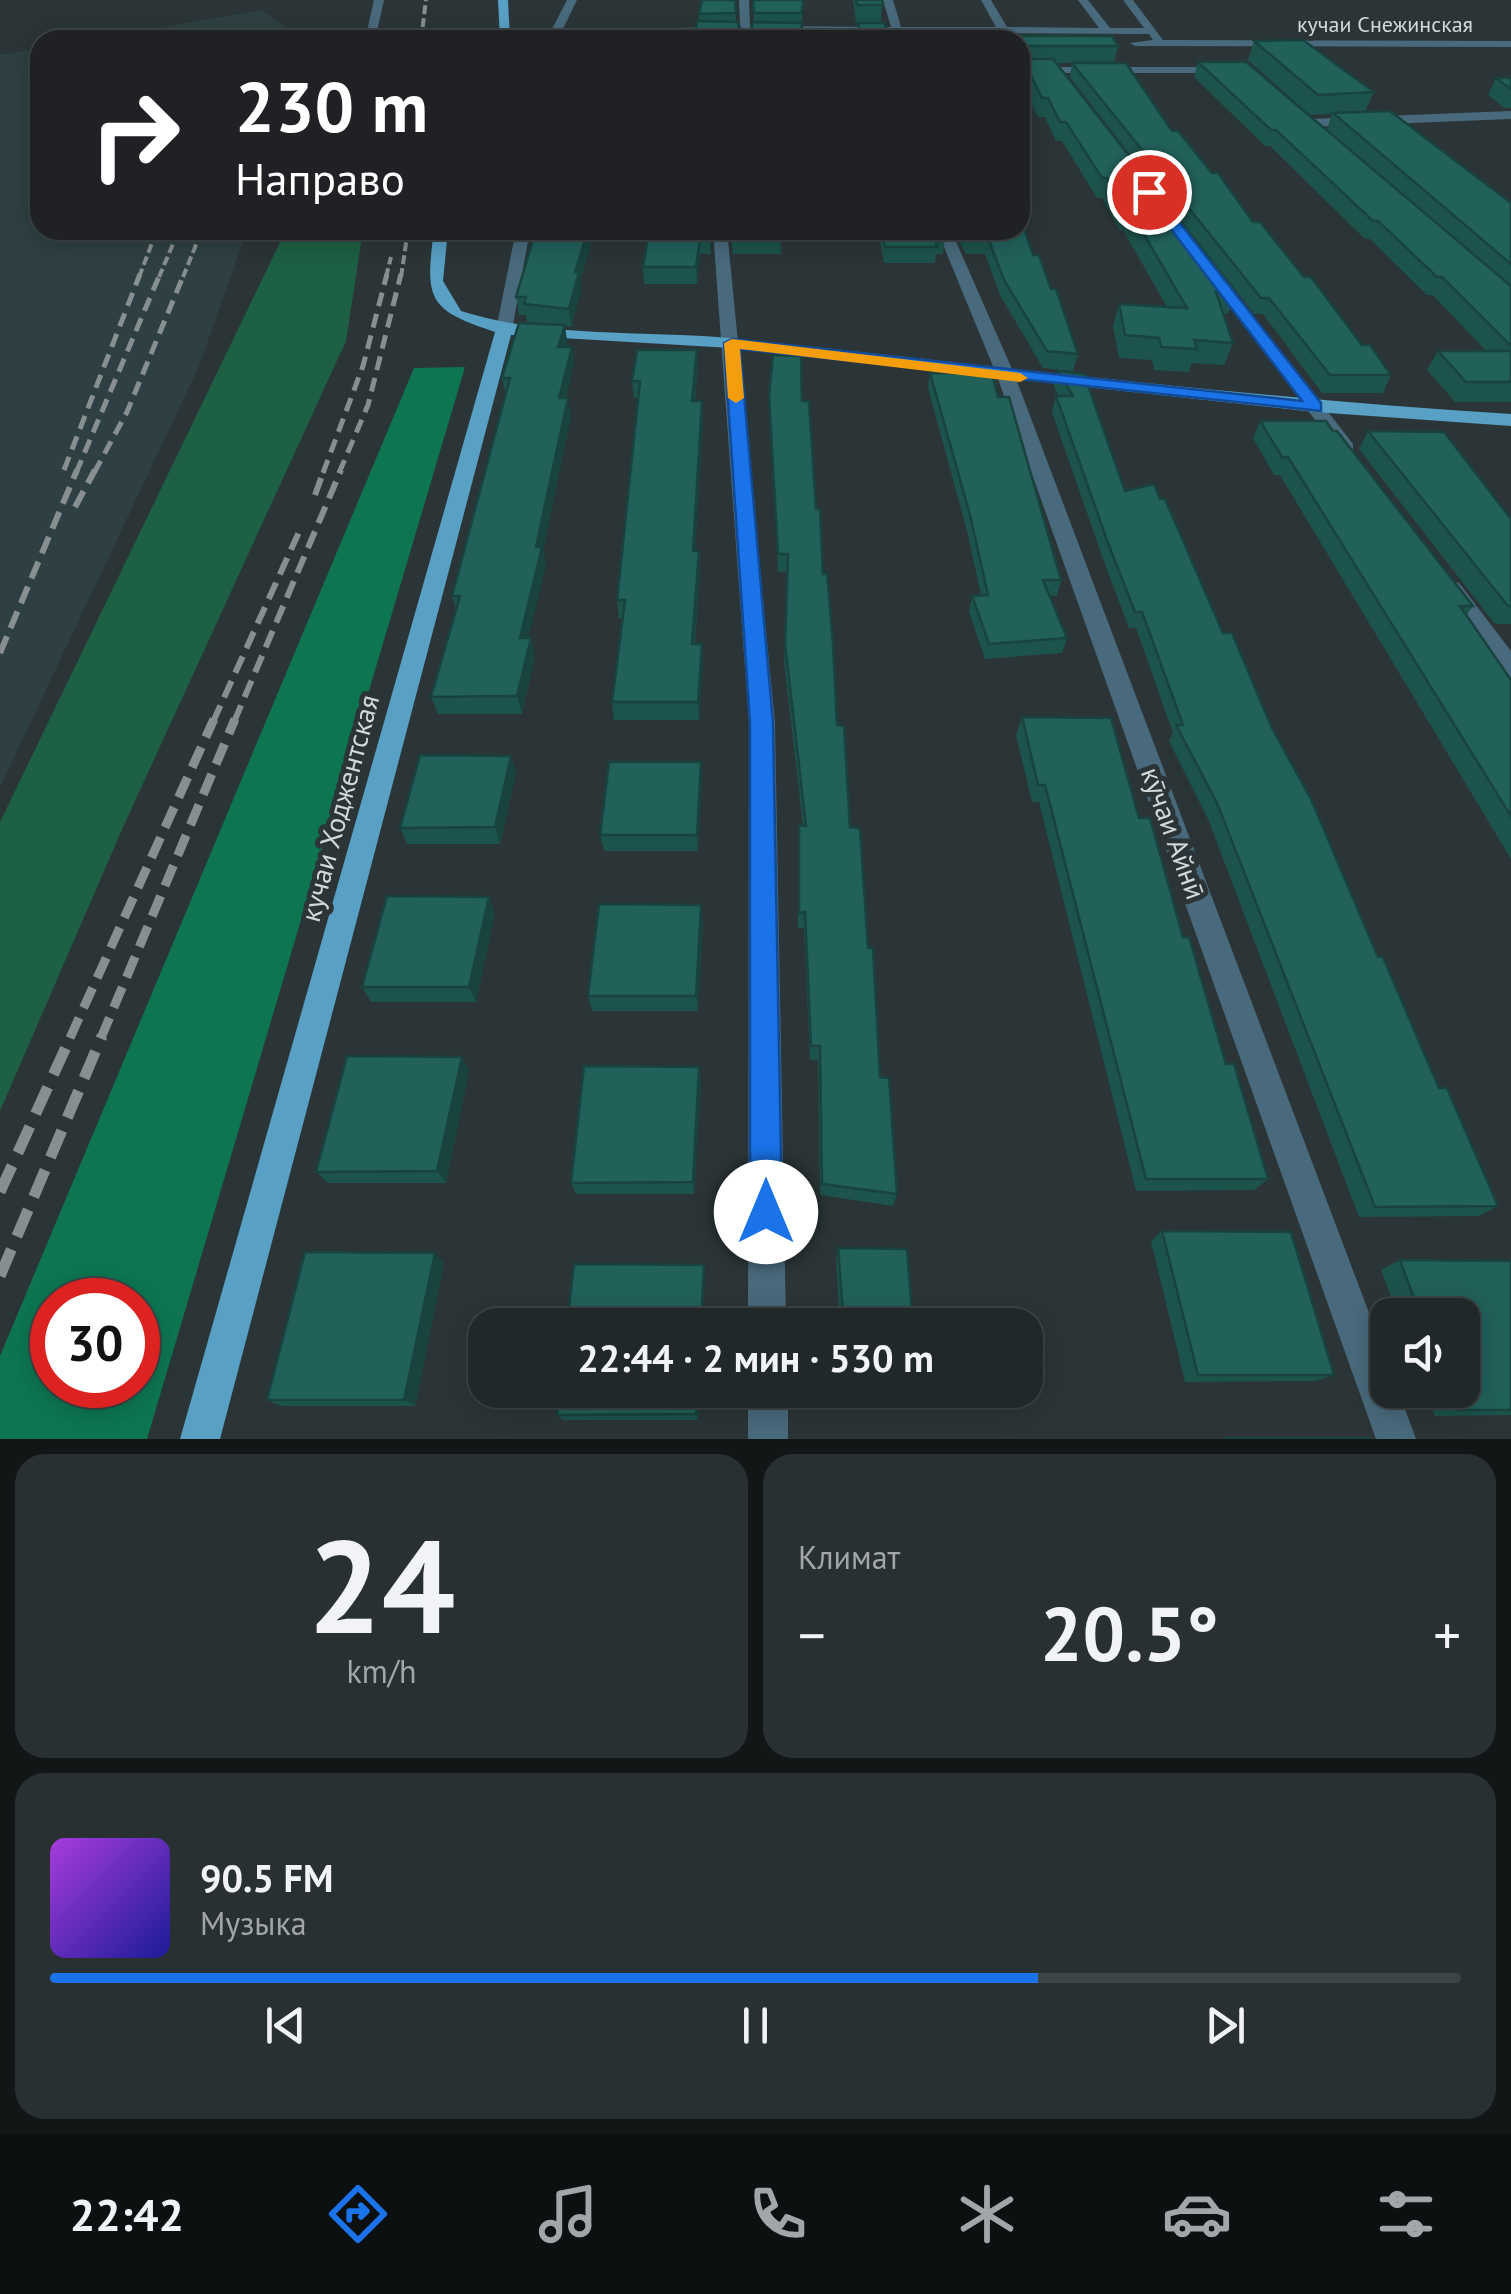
<!DOCTYPE html>
<html lang="ru">
<head>
<meta charset="utf-8">
<style>
	body { margin:0; font-family:"PT Sans",sans-serif; background:#283031; color:#f1f3f6; height:100vh; display:flex; flex-direction:column; font-size:38px; white-space:nowrap }
	* { box-sizing:border-box; margin:0 }
	p { font-size:32px; color:#a2a6a8 }
	.icon { flex:none; width:55px; height:55px; fill:none; stroke:currentColor; stroke-width:2; stroke-linecap:round; stroke-linejoin:round }
	.map { position:relative; height:1439px; overflow:hidden }
	.sheet { display:flex; flex-direction:column; gap:15px; padding:15px; background:#121617; flex:1 }
	.sheet>* { flex:none }
	.banner { position:absolute; left:30px; top:30px; width:1000px; height:210px; border-radius:30px; box-shadow:0 5px 25px #0003,0 0 0 2px #3d4446; background:#202124; color:#fff; overflow:hidden }
	.fabs { position:absolute; left:1370px; top:1298px; display:grid; gap:20px }
	.fabs a { display:grid; place-items:center; width:110px; height:110px; border-radius:20px; background:#202829; box-shadow:0 5px 25px #0003,0 0 0 2px #3d4446; font-size:50px }
	.speed { position:absolute; left:30px; top:1278px; display:flex; gap:20px; font-size:50px; font-weight:700; text-align:center }
	.speed>* { display:grid; place-content:center; width:130px; height:130px; border-radius:50%; background:#202829; box-shadow:0 5px 25px #0003,0 0 0 2px #3d4446; line-height:1 }
	.speed .limit { border:15px solid #d22; background:#fff; color:#111 }
	.pin { position:absolute; display:grid; place-items:center; width:85px; height:85px; color:#fff; margin:-42px; border:5px solid #fff; border-radius:50%; box-shadow:0 2px 10px #0007 }
	.me { position:absolute; width:110px; margin:-55px; rotate:0deg; stroke-linejoin:round; filter:drop-shadow(0 0 8px #0008) }
	.turn { display:flex; align-items:center; gap:35px; height:210px; padding:0 40px; font-size:45px }
	.turn .icon { width:130px; height:130px; stroke-width:2.5 }
	.turn b { display:block; font-size:70px; line-height:85px }
	.big { font-size:75px; font-weight:800; line-height:1.1 }
	.sheet .widget { flex:1; display:flex; flex-direction:column; justify-content:center; gap:15px; min-width:0; padding:0 35px; border-radius:30px; background:#283031 }
	.sheet .dial { align-items:center; gap:0 }
	.dial b { font-size:130px; line-height:1 }
	.song { display:flex; align-items:center; gap:30px }
	.cover { width:120px; height:120px; border-radius:15px; background:linear-gradient(135deg,hsl(280 70% 55%),hsl(240 70% 35%)) }
	.played { height:10px; border-radius:5px; background:linear-gradient(90deg,#1a73e8 70%,#3d4446 70%) }
	.keys { display:flex; justify-content:space-around; direction:ltr }
	.heat { display:flex; justify-content:space-between; align-items:center; font-size:55px; direction:ltr }
	.sheet .tiles { flex:1; display:grid; gap:15px; grid-template-columns:1fr 1fr }
	.widget:last-child { grid-column:span 2 }
	.trip { position:absolute; left:468px; top:1308px; width:575px; height:100px; border-radius:30px; background:#202829; box-shadow:0 5px 25px #0003,0 0 0 2px #3d4446; font-weight:800; line-height:100px; text-align:center }
	.tabs { display:flex; height:160px; justify-content:space-around; align-items:center; background:#0d1010; color:#a2a6a8 }
	.tabs .icon { width:70px; height:70px }
	.tabs .active { color:#1a73e8 }
	.tabs b { font-size:45px; color:#f1f3f6 }
	.map>svg:first-child { display:block }
	.built { fill:#2e4043 }
	.green { fill:#1d6044 }
	.forest { fill:#0d7651; fill-rule:evenodd }
	.lines { fill:none; stroke-linecap:round; stroke-linejoin:round }
	.minor { fill:#496a7c; fill-rule:evenodd }
	.major { fill:#58a0c4; fill-rule:evenodd }
	.rail-far4 { stroke:#878f90; stroke-width:4; stroke-dasharray:9 4; stroke-linecap:butt }
	.rail-far3 { stroke:#878f90; stroke-width:5; stroke-dasharray:14 8; stroke-linecap:butt }
	.rail-far2 { stroke:#878f90; stroke-width:6; stroke-dasharray:18 9; stroke-linecap:butt }
	.rail-far1 { stroke:#878f90; stroke-width:9; stroke-dasharray:22 11; stroke-linecap:butt }
	.rail { stroke:#878f90; stroke-width:11; stroke-dasharray:29 14; stroke-linecap:butt }
	.wall { fill:#1d534d }
	.shaded-wall { fill:#18433f }
	.building { fill:#22605a; stroke:#18433f; stroke-width:2.5 }
	.route { fill:#1a73e8; stroke:#114b97; stroke-width:2.5 }
	.slow { fill:#f59e0b }
	.labels { text-anchor:middle; dominant-baseline:central; stroke-width:10; stroke-linejoin:round; paint-order:stroke }
	.far-street-label { font-size:22px; fill:#d3d9da; stroke:#2b3537 }
	.street-label { font-size:28px; fill:#d3d9da; stroke:#2b3537 }
</style>
</head>
<body>
<div class="map">
<svg width="1511" height="1439" viewBox="0 0 1511 1439">
	<rect width="100%" height="100%" fill="#2b3537"/>
	<g class="built">
		<path d="M262 10 303 40H86Z"/>
		<path d="M40 48V230H247L199 366 0 787V55Z"/>
	</g>
	<path class="green" d="M286 230H363L346 341 124 825 0 1111V822Z"/>
	<path class="forest" d="M465 367 147 1439H0V1356L414 368ZM52 1300H138V1385H52Z"/>
	<g class="lines">
		<g class="minor">
			<path d="M374 0H384L375 40H365Z"/>
			<path d="M567 0H577L561 33 672 37 649 40 502 36 550 33Z"/>
			<path d="M739 0H749L750 26 891 27 883 0H893L901 27H996L981 0H991L1007 27 1099 28 1078 0H1088L1110 28H1144L1123 0H1133L1163 40 1511 41V47L1135 46 1130 43 1153 40 1149 34 750 32 749 40H741L740 32 643 29 740 26Z"/>
			<path d="M1020 67H1228L1234 70 1228 73H1020Z"/>
			<path d="M1511 111V119L1310 127 1304 123 1310 119Z"/>
			<path d="M516 230H530L512 330 504 335 496 330Z"/>
			<path d="M713 230H727L775 723 786 1325H748L749 723Z"/>
			<path d="M937 230H951L1015 376 1388 1363V1390H1398L1416 1439H1376L997 376Z"/>
			<path d="M1207 270H1217L1353 444V452H1339L1207 276Z"/>
			<path d="M1451 581 1459 583 1511 651V677L1503 674 1443 593 1440 588 1443 583Z"/>
			<rect x="748" y="1390" width="40" height="49"/>
		</g>
		<g class="major">
			<path d="M498 0H508L510 40H500Z"/>
			<path d="M434 230H448L443 281 461 311C552 340 652 329 747 340 1002 367 1256 398 1511 414V426L1315 412 731 348 511 335 220 1439H180L495 332C427 310 425 299 434 230Z"/>
		</g>
		<g class="rail-far4">
			<path d="M421 40 426 0"/>
			<path d="M139 277 157 230"/>
			<path d="M159 277 179 230"/>
			<path d="M183 277 202 230"/>
			<path d="M386 277 391 257"/>
			<path d="M401 277 408 230"/>
		</g>
		<g class="rail-far3">
			<path d="M64 470 140 274"/>
			<path d="M76 473 160 274"/>
			<path d="M94 473 127 412 184 274"/>
			<path d="M323 473 363 366 387 274"/>
			<path d="M339 473 368 405 401 274"/>
		</g>
		<g class="rail-far2">
			<path d="M315 495 324 470"/>
			<path d="M75 507 95 470"/>
			<path d="M0 653 77 470"/>
			<path d="M213 722 299 532"/>
			<path d="M234 722 341 470"/>
		</g>
		<g class="rail-far1">
			<path d="M70 1038 214 719"/>
			<path d="M101 1038 235 719"/>
		</g>
		<g class="rail">
			<path d="M0 1192 71 1036"/>
			<path d="M0 1276 102 1036"/>
		</g>
	</g>
	<g class="wall">
		<path d="M735 0 736 22 741 30 802 23 694 39 699 21V14Z"/>
		<path d="M752 0H803L802 23 754 22Z"/>
		<path d="M853 0H882L881 23H856Z"/>
		<path d="M1002 36 1118 46 1114 63H1056L1236 292 1228 314H1223L1233 343 1224 365 1192 363 1189 372 1154 370 1152 360 1119 358 1113 326 1119 304 1167 307 1123 230H1119L1102 198H1097L1062 141H1056L1045 117H1038L1026 93H1020V40H1001Z"/>
		<path d="M1254 41 1374 92 1365 112 1511 203V402H1455L1427 370 1438 351H1486L1433 295H1427L1370 239H1365L1270 146H1265L1194 77 1198 62 1327 129 1332 114 1310 115 1248 60Z"/>
		<path d="M1072 63 1172 131 1304 277 1362 345 1391 375 1383 393H1322L1263 314H1254L1070 77Z"/>
		<path d="M1496 78H1511V108H1504L1488 95Z"/>
		<path d="M536 230H595L580 281 581 290 571 327 565 326 567 342 566 347H572L574 364 566 398 571 416 543 550 546 565 528 638 535 656 522 714H438L431 697 456 609 452 596 506 395 502 378 555 325 527 322 526 315H519L516 297Z"/>
		<path d="M710 230 711 254H700L697 284H644L643 267Z"/>
		<path d="M730 230H781V254H733Z"/>
		<path d="M871 230H942L945 238 943 254H936L935 263H884L879 235H872Z"/>
		<path d="M953 230H1020L1051 289 1078 354 1073 371 1043 368 1001 297 985 254H966Z"/>
		<path d="M698 367 695 401H702L703 419 695 551 700 569 695 644 703 661 699 720H614L612 702 622 618H619L617 600 638 398H634L632 381Z"/>
		<path d="M1058 371 1125 491 1160 499 1223 633 1272 728 1439 1088 1498 1206 1479 1216 1359 1217 1208 819 1169 741 1173 733 1136 628H1129L1103 559 1052 412 1056 396H1059L1054 387Z"/>
		<path d="M930 373 998 397 1061 580 1057 596H1049L1067 638 1062 653 985 659 969 612 972 596 981 595 967 531 928 388Z"/>
		<path d="M769 396 802 401 823 574 837 725 868 948 880 1077 897 1194 893 1206 820 1195 818 1060H810L804 928H798V842L799 825H803L784 661 788 572H778Z"/>
		<path d="M1260 421 1333 431 1473 606 1466 616 1511 680V859L1280 475H1274L1253 438Z"/>
		<path d="M1368 431 1511 519V624H1495L1359 449Z"/>
		<path d="M1022 717 1139 818 1183 937 1268 1179 1254 1190 1136 1191 1039 802H1032L1016 735Z"/>
		<path d="M511 756 516 773 500 844H407L400 828Z"/>
		<path d="M702 779 698 851H604L600 835Z"/>
		<path d="M489 897 495 913 476 1002H371L362 987Z"/>
		<path d="M703 921 698 1011H592L588 996Z"/>
		<path d="M469 1071 446 1183H328L316 1172Z"/>
		<path d="M701 1081 694 1194H576L571 1183Z"/>
		<path d="M1162 1231 1334 1375 1316 1381 1185 1382 1151 1241Z"/>
		<path d="M838 1248 913 1325H840L836 1258Z"/>
		<path d="M1400 1260 1511 1261V1415L1435 1416 1426 1390H1462V1315H1398L1381 1270Z"/>
		<path d="M444 1262 415 1406H282L267 1400Z"/>
		<path d="M700 1390 698 1420H563L557 1415Z"/>
		<path d="M845 1390H918V1395L913 1401 846 1400Z"/>
	</g>
	<g class="shaded-wall">
		<path d="M588 230H595L580 281 581 290 571 327 569 309 575 272Z"/>
		<path d="M700 238V254L697 284 696 267Z"/>
		<path d="M565 325 567 342 561 364 558 347Z"/>
		<path d="M572 347 574 364 561 416 559 398Z"/>
		<path d="M697 350 698 367 693 419 692 401Z"/>
		<path d="M568 398 571 416 543 550 546 565 524 656 520 638 536 547Z"/>
		<path d="M702 401 703 419 694 569 693 551Z"/>
		<path d="M699 551 700 569 693 661 692 644Z"/>
		<path d="M531 638 535 656 522 714 517 696Z"/>
		<path d="M702 644 703 661 699 720 698 702Z"/>
		<path d="M511 756 516 773 500 844 495 827Z"/>
		<path d="M701 762 702 779 698 851 697 835Z"/>
		<path d="M489 897 495 913 476 1002 469 987Z"/>
		<path d="M701 905 703 921 698 1011 696 996Z"/>
		<path d="M462 1057 469 1071 446 1183 437 1171Z"/>
		<path d="M699 1067 701 1081 694 1194 693 1182Z"/>
		<path d="M435 1253 444 1262 415 1406 404 1400Z"/>
		<path d="M704 1265 705 1275 703 1325H701Z"/>
		<path d="M697 1390H700L698 1420 696 1414Z"/>
	</g>
	<g class="building">
		<path d="M702 0H735L736 13 699 14Z"/>
		<path d="M753 0H803L802 13H754Z"/>
		<path d="M856 0H882L883 5H857Z"/>
		<path d="M697 21 737 22 741 30 751 29 753 22 802 23 801 40H672L694 39Z"/>
		<path d="M858 23H885L888 40H923H822H861Z"/>
		<path d="M1002 36H1112L1118 46H1023L1020 53V40H1004Z"/>
		<path d="M588 39H645L644 40H588Z"/>
		<path d="M1303 40 1374 92 1318 95 1254 41Z"/>
		<path d="M1020 56 1023 59H1053L1236 292H1216L1233 343 1194 340 1197 349 1161 347 1159 338 1125 335 1119 304 1187 308 1129 209H1124L1107 178H1102L1066 122H1060L1048 98H1042L1030 74H1021Z"/>
		<path d="M1198 62H1246L1511 286V346L1442 277H1437L1378 221H1373L1276 130H1271Z"/>
		<path d="M1072 63H1126L1172 131H1178L1212 173H1218L1253 222H1260L1304 277H1311L1362 345H1370L1391 375H1330L1269 298H1261Z"/>
		<path d="M1496 78H1511V89Z"/>
		<path d="M1390 111 1511 203V264L1333 113Z"/>
		<path d="M1020 217 1033 255H1039L1051 289H1056L1078 354 1047 351 1004 280 988 238H968L964 230H1020Z"/>
		<path d="M536 230H588L575 272H579L569 309 524 304 526 297H516Z"/>
		<path d="M649 230H710V238H700L696 267H643Z"/>
		<path d="M732 230H781V238H733Z"/>
		<path d="M882 230H942L945 238H935L937 247H885Z"/>
		<path d="M519 323 565 325 558 347H572L559 398H568L536 547H542L520 638H531L517 696 431 697 460 596H452L510 378H502Z"/>
		<path d="M637 350H697L692 401H702L693 551H699L692 644H702L698 702H612L625 600H617L640 381H632Z"/>
		<path d="M1438 351H1511V382H1466Z"/>
		<path d="M773 355 801 356 802 401H809L816 509H820L823 574 827 573 833 643 837 725 844 726 850 827 860 828 868 948H873L880 1077 889 1078 897 1194 822 1184 820 1046H811L805 912 799 913V825L806 826 785 644 788 554H778L769 396Z"/>
		<path d="M1058 371 1084 374 1125 491 1154 484 1160 499H1165L1223 633H1232L1272 728 1311 799 1378 957H1383L1439 1088H1447L1498 1206 1375 1207 1217 803 1176 725H1183L1142 612H1135L1108 543 1056 396H1073Z"/>
		<path d="M930 373 992 374 998 397H1009L1061 580H1043L1067 638 989 644 972 596 988 595 970 515Z"/>
		<path d="M1260 421H1326L1333 431H1337L1473 606H1460L1511 680V816L1288 457H1282Z"/>
		<path d="M1368 431 1444 432 1511 519V606H1508Z"/>
		<path d="M1022 717 1111 718 1139 818H1150L1183 937H1189L1226 1064H1234L1268 1179H1146L1045 785H1038Z"/>
		<path d="M420 755 511 756 495 827 400 828Z"/>
		<path d="M609 762H701L697 835H600Z"/>
		<path d="M387 896 489 897 469 987H362Z"/>
		<path d="M599 904 701 905 696 996H588Z"/>
		<path d="M347 1056 462 1057 437 1171 316 1172Z"/>
		<path d="M584 1066 699 1067 693 1182 571 1183Z"/>
		<path d="M1162 1231 1291 1232 1334 1375H1198Z"/>
		<path d="M838 1248 907 1249 913 1325H844Z"/>
		<path d="M305 1252 435 1253 404 1400H267Z"/>
		<path d="M1400 1260 1511 1261V1410H1457L1449 1390H1462V1315H1420Z"/>
		<path d="M574 1264 704 1265 701 1325H567Z"/>
		<path d="M560 1390H697L696 1414 557 1415Z"/>
		<path d="M848 1390H918V1395L849 1394Z"/>
		<rect x="1225" y="1438" width="144" height="1"/>
	</g>
	<path class="route" d="M1145 190H1154L1321 403V411L740 349 773 723 782 1212 778 1224 766 1228 755 1224 750 1212V723L724 343 732 339 1302 401 1145 195Z"/>
	<path class="slow" d="M732 339 1020 373 1028 378 1020 382 740 349 744 398 736 403 728 398 724 343Z"/>
	<g class="labels">
		<g class="far-street-label">
			<text x="1385" y="24">кучаи Снежинская</text>
		</g>
		<g class="street-label">
			<text transform="translate(339 808) rotate(-75)">кучаи Ходжентская</text>
			<text transform="translate(1174 833) rotate(70)">кӯчаи Айнӣ</text>
		</g>
	</g>
</svg>
<div class="fabs">
<a><svg class="icon" aria-label="sound" viewBox="0 0 24 24"><path d="M4 9h4l5-4v14l-5-4H4zM17 9q2 3 0 6"/></svg></a>
</div>
<div class="speed"><div class="limit">30</div></div>
<div class="pin" style="left:1149px;top:192px;background:#d93025"><svg class="icon" aria-label="arrive" viewBox="0 0 24 24"><path d="M6 21V4h12l-3 4 3 4H6"/></svg></div>
<svg class="me" style="left:766px;top:1212px" viewBox="-20 -20 40 40"><circle r="19" fill="#fff"/><path d="M0-13L10 11 0 6-10 11z" fill="#1a73e8"/></svg>
<div class="trip">22:44 · 2 мин · 530 m</div>
<div class="banner">
<div class="turn"><svg class="icon" aria-label="right" viewBox="0 0 24 24"><path d="M7 20v-9h11M14 6l5 5-5 5"/></svg><div><b>230 m</b>Направо</div></div>
</div>
</div>
<section class="sheet">
<div class="tiles">
<div class="widget dial"><b>24</b><p>km/h</p></div>
<div class="widget"><p>Климат</p>
<div class="heat"><a>−</a><b class="big">20.5°</b><a>+</a></div>
</div>
<div class="widget">
<div class="song"><i class="cover"></i><div><b>90.5 FM</b><p>Музыка</p></div></div>
<div class="played"></div>
<div class="keys"><svg class="icon" aria-label="previous" viewBox="0 0 24 24"><path d="M18 5L8 12l10 7zM5 5v14"/></svg><svg class="icon" aria-label="pause" viewBox="0 0 24 24"><path d="M8 5v14M16 5v14"/></svg><svg class="icon" aria-label="next" viewBox="0 0 24 24"><path d="M6 5l10 7-10 7zM19 5v14"/></svg></div>
</div>
</div>
</section>
<nav class="tabs">
<b>22:42</b>
<svg class="icon active" aria-label="directions" viewBox="0 0 24 24"><path d="M12 3l9 9-9 9-9-9zM9 14v-3h6M13 9l2 2-2 2"/></svg>
<svg class="icon" aria-label="music" viewBox="0 0 24 24"><path d="M9 18V5l10-2v13"/><circle cx="6" cy="18" r="3"/><circle cx="16" cy="16" r="3"/></svg>
<svg class="icon" aria-label="phone" viewBox="0 0 24 24"><path d="M5 4h4l2 5-3 2q2 4 5 5l2-3 5 2v4C11 20 4 13 5 4z"/></svg>
<svg class="icon" aria-label="climate" viewBox="0 0 24 24"><path d="M12 3v18M4 7l16 10M4 17L20 7"/></svg>
<svg class="icon" aria-label="car" viewBox="0 0 24 24"><path d="M5 17H2v-5l4-1 3-4h7l3 4 3 1v5h-3M9 17h6M6 11h13"/><circle cx="7" cy="17" r="2"/><circle cx="17" cy="17" r="2"/></svg>
<svg class="icon" aria-label="filters" viewBox="0 0 24 24"><path d="M4 7h16M4 17h16"/><circle cx="9" cy="7" r="2"/><circle cx="15" cy="17" r="2"/></svg>
</nav>
</body>
</html>
